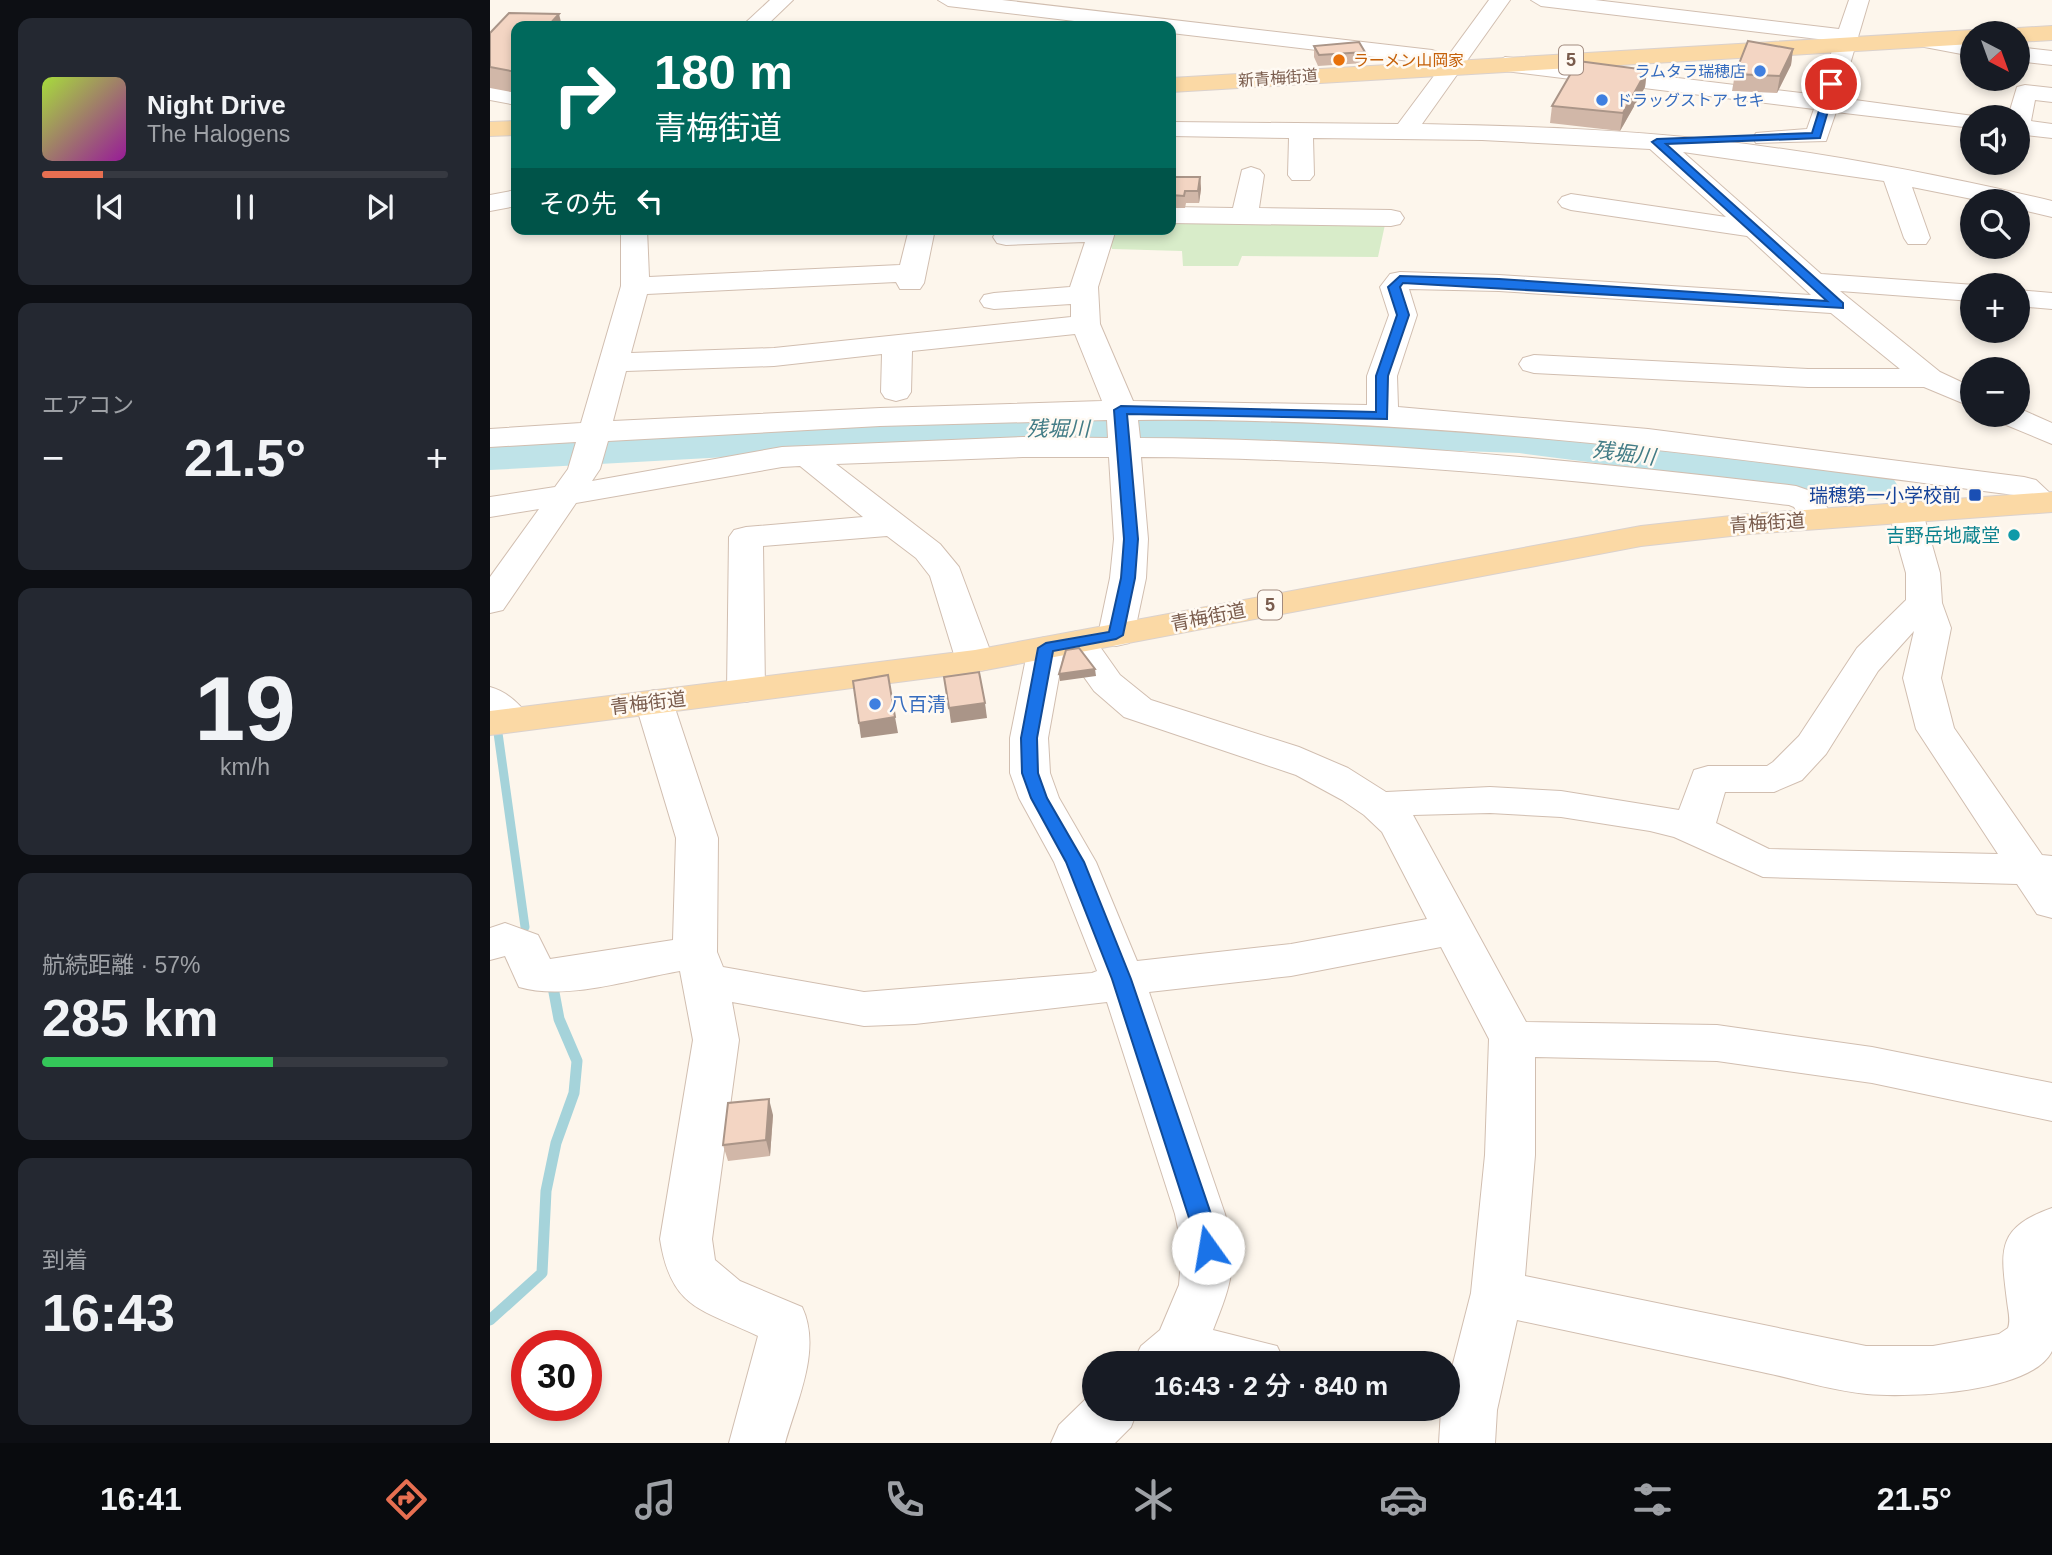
<!DOCTYPE html>
<html lang="ja">
<head>
<meta charset="utf-8">
<style>
	body { margin:0; font-family:Arial,"Noto Sans JP",sans-serif; background:#242831; color:#f1f3f6; height:100vh; display:flex; flex-direction:column; font-size:26px; white-space:nowrap }
	* { box-sizing:border-box; margin:0 }
	p { font-size:23px; color:#9ea1a6 }
	.icon { flex:none; width:38px; height:38px; fill:none; stroke:currentColor; stroke-width:2; stroke-linecap:round; stroke-linejoin:round }
	.map { position:relative; flex:1; overflow:hidden }
	.panel { display:flex; flex-direction:column; gap:18px; padding:18px; background:#0d0f14; width:490px }
	.panel>* { flex:none }
	.top-card { position:absolute; left:21px; top:21px; width:665px; height:214px; border-radius:14px; box-shadow:0 4px 10px #0003; background:#00695c; color:#fff; overflow:hidden }
	.needle { width:46px; rotate:139deg }
	.fabs { position:absolute; left:1470px; top:21px; display:grid; gap:14px }
	.fabs a { display:grid; place-items:center; width:70px; height:70px; border-radius:50%; background:#171b24; box-shadow:0 4px 10px #0003; font-size:35px }
	.speed { position:absolute; left:21px; top:1330px; display:flex; gap:14px; font-size:35px; font-weight:700; text-align:center }
	.speed>* { display:grid; place-content:center; width:91px; height:91px; border-radius:50%; background:#171b24; box-shadow:0 4px 10px #0003; line-height:1 }
	.speed .limit { border:10px solid #d22; background:#fff; color:#111 }
	.pin { position:absolute; display:grid; place-items:center; width:60px; height:60px; color:#fff; margin:-30px; border:4px solid #fff; border-radius:50%; box-shadow:0 2px 7px #0007 }
	.me { position:absolute; width:77px; margin:-38px; rotate:347deg; stroke-linejoin:round; filter:drop-shadow(0 0 5px #0008) }
	.turn { display:flex; align-items:center; gap:24px; height:147px; padding:0 28px; font-size:32px }
	.turn .icon { width:91px; height:91px; stroke-width:2.5 }
	.turn b { display:block; font-size:49px; line-height:60px }
	.then { display:flex; align-items:center; height:66px; padding:0 28px; background:#0003; gap:14px; font-size:26px }
	.big { font-size:52px; font-weight:600; line-height:1.1 }
	.panel .card { flex:1; display:flex; flex-direction:column; justify-content:center; gap:10px; min-width:0; padding:0 24px; border-radius:14px; background:#242831 }
	.panel .dial { align-items:center; gap:0 }
	.dial b { font-size:91px; line-height:1 }
	.song { display:flex; align-items:center; gap:21px }
	.cover { width:84px; height:84px; border-radius:10px; background:linear-gradient(135deg,hsl(80 70% 55%),hsl(300 70% 35%)) }
	.played { height:7px; border-radius:4px; background:linear-gradient(90deg,#e76f51 15%,#363941 15%) }
	.keys { display:flex; justify-content:space-around; direction:ltr }
	.heat { display:flex; justify-content:space-between; align-items:center; font-size:38px; direction:ltr }
	.charge { height:10px; border-radius:5px; background:linear-gradient(90deg,#34c759 57%,#363941 0) }
	.trip { position:absolute; left:592px; top:1351px; width:378px; height:70px; border-radius:35px; background:#171b24; box-shadow:0 4px 10px #0003; font-weight:600; line-height:70px; text-align:center }
	.tab-bar { display:flex; height:112px; justify-content:space-around; align-items:center; background:#090b0e; color:#9ea1a6 }
	.tab-bar .icon { width:49px; height:49px }
	.tab-bar .selected { color:#e76f51 }
	.tab-bar b { font-size:32px; color:#f1f3f6 }
	main { display:flex; flex:1; min-height:0 }
	.map>svg:first-child { display:block }
	.green { fill:#d8ecc9 }
	.lines { fill:none; stroke-linecap:round; stroke-linejoin:round }
	.stream-far1 { stroke:#a5d3da; stroke-width:9 }
	.stream { stroke:#a5d3da; stroke-width:11 }
	.river { fill:#bfe3e8; fill-rule:evenodd }
	.minor-casing { stroke:#d1beb0; stroke-width:2 }
	.major-casing { stroke:#dad1cd; stroke-width:2 }
	.minor { fill:#fff; fill-rule:evenodd }
	.major { fill:#fbd9a5; fill-rule:evenodd }
	.wall { fill:#d1b7a8 }
	.shaded-wall { fill:#aa9588 }
	.building { fill:#f3d5c3; stroke:#aa9588; stroke-width:2 }
	.route { fill:#1a73e8; stroke:#114b97; stroke-width:2 }
	.food-dot { fill:#e8710a; stroke:#fffaf3; stroke-width:2.5 }
	.shop-dot { fill:#3f7fe0; stroke:#fffaf3; stroke-width:2.5 }
	.transit-dot { fill:#1a4fb4; stroke:#fffaf3; stroke-width:2.5 }
	.culture-dot { fill:#0f9aa8; stroke:#fffaf3; stroke-width:2.5 }
	.labels { text-anchor:middle; dominant-baseline:central; stroke-width:5; stroke-linejoin:round; paint-order:stroke }
	.far-food-label { font-size:16px; fill:#c56008; stroke:#fffaf3; text-anchor:start }
	.far-shop-label { font-size:16px; fill:#366cbe; stroke:#fffaf3; text-anchor:end }
	.far-street-label { font-size:16px; fill:#7a5c4d; stroke:#fffaf3 }
	.shield { fill:#fffaf3; stroke:#a28b7f; stroke-width:2 }
	.shield-label { font-size:18px; font-weight:bold; fill:#7a5c4d }
	.transit-label { font-size:19px; fill:#164399; stroke:#fffaf3; text-anchor:end }
	.street-label { font-size:19px; fill:#7a5c4d; stroke:#fffaf3 }
	.culture-label { font-size:19px; fill:#0d838f; stroke:#fffaf3; text-anchor:end }
	.shop-label { font-size:19px; fill:#366cbe; stroke:#fffaf3; text-anchor:start }
	.water-label { font-size:21px; font-style:italic; fill:#437c86; stroke:#fffaf3 }
</style>
</head>
<body>
<main>
<section class="panel">
<div class="card">
<div class="song"><i class="cover"></i><div><b>Night Drive</b><p>The Halogens</p></div></div>
<div class="played"></div>
<div class="keys"><svg class="icon" aria-label="previous" viewBox="0 0 24 24"><path d="M18 5L8 12l10 7zM5 5v14"/></svg><svg class="icon" aria-label="pause" viewBox="0 0 24 24"><path d="M8 5v14M16 5v14"/></svg><svg class="icon" aria-label="next" viewBox="0 0 24 24"><path d="M6 5l10 7-10 7zM19 5v14"/></svg></div>
</div>
<div class="card"><p>エアコン</p>
<div class="heat"><a>−</a><b class="big">21.5°</b><a>+</a></div>
</div>
<div class="card dial"><b>19</b><p>km/h</p></div>
<div class="card"><p>航続距離 · 57%</p><b class="big">285 km</b><div class="charge"></div></div>
<div class="card"><p>到着</p><b class="big">16:43</b></div>
</section>
<div class="map">
<svg width="1562" height="1443" viewBox="0 0 1562 1443">
	<rect width="100%" height="100%" fill="#fdf6ec"/>
	<path class="green" d="M681 217 896 220 888 257 752 256 748 266H693L692 251 622 249 617 235 619 229H681Z"/>
	<g class="lines">
		<path class="stream-far1" d="M8 733 35 927"/>
		<path class="stream" d="M0 1320 52 1273 56 1191 66 1143 84 1093 87 1061 69 1019 63 987"/>
		<path class="river" d="M527 415H681L1029 427 1386 473 1402 477 1408 486 1402 495 1386 499 1029 453 681 441H527L0 470V444Z"/>
		<defs>
			<g id="minor">
				<path d="M280 0H303L276 26H252Z"/>
				<path d="M448 0H512L942 50 958 56 999 0H1020L932 124C1029 126 1127 129 1223 140 1337 153 1451 175 1562 201V217L1528 209V201H1492L1422 187 1440 238 1436 244H1418L1414 238 1394 181 1193 152 1331 274 1485 285 1482 301 1350 291 1450 372 1482 387V407L1434 387H1318L1044 373 1033 370 1029 364 1033 358 1044 355 1318 369H1410L1341 313 1009 291 919 289 927 315 907 376 908 407 1158 429 1534 477 1546 480 1562 495V510C1544 515 1537 508 1524 495 1233 456 943 417 648 420L650 438C870 439 1087 460 1306 486L1329 494 1344 519 1339 526 1327 529 1315 526 1304 507 1299 505C1083 479 869 458 651 457L658 539 656 578 644 635 639 643 626 646 613 643 608 635 620 578 624 539 619 457H533L346 464 450 544 469 567 504 661 498 669 485 672 472 669 466 661 440 576 426 558 397 536 273 546 275 690 269 698 256 702 243 698 237 690 239 537 244 530 256 527 373 517 310 466 292 467 86 503 13 610 0 613V577L49 509 0 517V497L65 487 78 469 86 442 0 447V429L91 423 131 286V229H157L159 277 410 265 419 229H445L434 283 430 289H410L406 282 157 294 141 353 284 348 581 317V304L504 309 494 307 490 301 494 295 504 293 580 287 595 242 516 245 507 243 503 237 507 231 515 229H626L608 287 610 324 643 401 877 405V376L899 315 890 287 900 274 910 272 1009 275 1321 295 1257 236 1081 210 1072 207 1068 202 1072 197 1081 194 1236 217 1160 149 992 140 823 138 824 175 820 180H802L798 175 799 138 681 136V122L908 124 949 69 937 63 681 33V26H626L458 6ZM585 334 612 401 390 408 123 421 136 371 284 366 392 354 391 392 395 398 406 401 417 398 421 392 422 351ZM617 420 618 438 533 437 292 447 102 481 110 469 118 441 390 426Z"/>
				<path d="M1041 0H1105L1349 29 1359 0H1379L1350 98 1491 117H1482V128L1346 112 1336 141 1266 143 1263 138 1266 133 1317 129 1324 109 1015 71 1004 64 1015 57 1328 95 1345 41 1051 6Z"/>
				<path d="M1432 33 1482 42V56L1424 45 1421 40 1424 35Z"/>
				<path d="M1528 47 1562 51V65L1528 61Z"/>
				<path d="M1535 85 1562 88V102L1545 100 1541 121 1562 124V138L1528 134V117H1518L1527 87Z"/>
				<path d="M0 86 26 91V105L0 100Z"/>
				<path d="M761 167 770 170 774 175 769 208 901 210 910 212 914 218 910 224 901 226 681 223V207L743 208 752 170Z"/>
				<path d="M26 190V206L0 211V195Z"/>
				<path d="M1528 290 1562 293V309L1528 306Z"/>
				<path d="M1528 408 1562 423V444L1509 422 1504 415H1528Z"/>
				<path d="M1416 503 1428 506 1433 513 1450 573 1452 603 1461 628 1451 678 1464 728 1552 855 1562 856V918L1547 914 1527 884 1273 877 1184 837 1160 831 1071 817 1000 813 923 815 1036 1022 1227 1025 1382 1047 1562 1083V1121L1382 1083 1227 1061 1045 1057V1155L1035 1276 1376 1346H1443L1509 1334 1518 1328C1521 1320 1518 1310 1517 1301 1511 1251 1505 1228 1562 1208V1351C1542 1393 1419 1398 1377 1394 1341 1391 1303 1378 1267 1371 1187 1354 1107 1337 1027 1320L1007 1410 1005 1443H949L951 1410 957 1409V1387L981 1293 995 1155 999 1039 951 947 801 976 659 992 735 1214C748 1265 742 1282 723 1330L787 1346 795 1363H643L651 1346 670 1330 689 1285 692 1248 685 1214 617 1002 425 1024 374 1026 242 1002 249 1040 222 1239 225 1260 250 1281 312 1307C332 1349 307 1400 295 1443H239L268 1336C211 1309 181 1309 170 1239L203 1040 190 971C142 979 76 1001 29 987L15 956 0 960V928L15 923 48 935 60 959 183 940 186 838 145 702 151 694 164 690 177 694 183 702 228 838 227 952 233 967 374 992 602 973 607 971 564 862 529 798 520 773V738L538 648 543 640 556 637 570 642 575 634 588 631 601 634 630 675 661 700 809 747 858 768 896 792 1000 787 1071 791 1189 810 1204 770 1218 766H1277L1283 762 1309 736 1367 648 1416 600V573L1399 513 1404 506ZM1424 631 1413 678 1426 729 1508 854 1279 849 1226 823 1235 792H1284L1312 780 1336 754 1388 671ZM574 649 604 691 634 717 806 775 852 800 874 815 892 832 937 919 801 944 647 961 606 862 569 798 560 773 558 738Z"/>
				<path d="M0 687C18 692 31 705 41 720L36 729C20 733 12 732 0 720Z"/>
				<path d="M604 1391V1409H648L641 1427 625 1443H561L569 1425Z"/>
			</g>
			<g id="major">
				<path d="M1562 26V40L1528 42V33H1518L1528 28Z"/>
				<path d="M1482 30 1490 33H1482V44L681 92V78Z"/>
				<path d="M26 121V135L0 136V122Z"/>
				<path d="M1562 492V512L1259 534 1151 546 485 672 0 735V711L485 650 1151 526 1259 514Z"/>
			</g>
		</defs>
		<use href="#minor" class="minor-casing"/>
		<use href="#major" class="major-casing"/>
		<use href="#minor" class="minor"/>
		<use href="#major" class="major"/>
	</g>
	<g class="wall">
		<path d="M26 26V93L0 88V33Z"/>
		<path d="M824 46 875 52 874 63 828 66 824 57Z"/>
		<path d="M1303 49 1301 65 1287 93 1242 91 1245 74Z"/>
		<path d="M1157 70 1155 87 1130 131 1060 123 1062 106Z"/>
		<path d="M681 177H710L711 189 709 203H696L695 208H681Z"/>
		<path d="M283 1115 280 1156 238 1161 233 1145Z"/>
	</g>
	<g class="shaded-wall">
		<path d="M69 14 72 26H57Z"/>
		<path d="M1303 49 1301 65 1287 93 1290 76Z"/>
		<path d="M1157 70 1155 87 1130 131 1133 113Z"/>
		<path d="M710 177 711 189 709 203 708 191Z"/>
		<path d="M605 669 606 676 570 681 569 674Z"/>
		<path d="M495 703 497 718 461 723 459 708Z"/>
		<path d="M405 717 408 733 371 738 369 723Z"/>
		<path d="M279 1099 283 1115 280 1156 276 1140Z"/>
	</g>
	<g class="building">
		<path d="M19 13 69 14 58 26H26V72L0 67V33Z"/>
		<path d="M1258 41 1303 49 1290 76 1245 74Z"/>
		<path d="M869 42 875 52 829 55 824 46Z"/>
		<path d="M1088 61 1157 70 1133 113 1062 106Z"/>
		<path d="M681 177H710L708 191H695L694 196 681 195Z"/>
		<path d="M589 648 605 669 569 674 576 650Z"/>
		<path d="M489 672 495 703 459 708 454 677Z"/>
		<path d="M398 675 405 717 369 723 363 681Z"/>
		<path d="M279 1099 276 1140 233 1145 238 1103Z"/>
	</g>
	<path class="route" d="M1338 82 1346 84 1330 138 1176 144 1353 303V308L913 283 910 287 919 315 898 376 897 419 637 414 648 539 645 578 633 635 626 639 563 651 547 738 548 773 557 798 594 862 641 979 721 1214 729 1248 726 1255 718 1257 711 1255 622 979 576 862 541 798 532 773 531 738 548 648 556 643 619 632 631 578 634 539 624 410 631 406 886 412V376L907 315 898 287 910 276 1009 279 1337 301 1162 142 1167 139 1322 133Z"/>
	<circle class="food-dot" cx="849" cy="60" r="7"/>
	<g class="shop-dot">
		<circle cx="1270" cy="71" r="7"/>
		<circle cx="1112" cy="100" r="7"/>
		<circle cx="385" cy="704" r="7"/>
	</g>
	<rect class="transit-dot" x="1478" y="488" width="14" height="14" rx="3.5"/>
	<circle class="culture-dot" cx="1524" cy="535" r="7"/>
	<g class="labels">
		<g class="far-food-label">
			<text x="863" y="60">ラーメン山岡家</text>
		</g>
		<g class="far-shop-label">
			<text x="1256" y="71">ラムタラ瑞穂店</text>
			<text x="1126" y="100" text-anchor="start">ドラッグストア セキ</text>
		</g>
		<g class="far-street-label">
			<text transform="translate(788 78) rotate(-4)">新青梅街道</text>
		</g>
		<g class="shield">
			<rect x="1069" y="45.5" width="24" height="29" rx="5"/>
			<rect x="768" y="590.5" width="24" height="29" rx="5"/>
		</g>
		<g class="shield-label">
			<text x="1081" y="60">5</text>
			<text x="780" y="605">5</text>
		</g>
		<g class="transit-label">
			<text x="1471" y="495">瑞穂第一小学校前</text>
		</g>
		<g class="street-label">
			<text transform="translate(1277 523) rotate(-4)">青梅街道</text>
			<text transform="translate(718 617) rotate(-11)">青梅街道</text>
			<text transform="translate(158 703) rotate(-7)">青梅街道</text>
		</g>
		<g class="culture-label">
			<text x="1510" y="535">吉野岳地蔵堂</text>
		</g>
		<g class="shop-label">
			<text x="399" y="704">八百清</text>
		</g>
		<g class="water-label">
			<text x="568" y="428">残堀川</text>
			<text transform="translate(1134 453) rotate(7)">残堀川</text>
		</g>
	</g>
</svg>
<div class="fabs">
<a><svg class="needle" viewBox="-14 -14 28 28"><path d="M0-13l5 13h-10z" fill="#e53935"/><path d="M0 13l5-13h-10z" fill="#9ea1a6"/></svg></a>
<a><svg class="icon" aria-label="sound" viewBox="0 0 24 24"><path d="M4 9h4l5-4v14l-5-4H4zM17 9q2 3 0 6"/></svg></a>
<a><svg class="icon" aria-label="search" viewBox="0 0 24 24"><circle cx="10" cy="10" r="6"/><path d="M15 15l6 6"/></svg></a>
<a>+</a>
<a>−</a>
</div>
<div class="speed"><div class="limit">30</div></div>
<div class="pin" style="left:1341px;top:84px;background:#d93025"><svg class="icon" aria-label="arrive" viewBox="0 0 24 24"><path d="M6 21V4h12l-3 4 3 4H6"/></svg></div>
<svg class="me" style="left:718px;top:1248px" viewBox="-20 -20 40 40"><circle r="19" fill="#fff"/><path d="M0-13L10 11 0 6-10 11z" fill="#1a73e8"/></svg>
<div class="trip">16:43 · 2 分 · 840 m</div>
<div class="top-card">
<div class="turn"><svg class="icon" aria-label="right" viewBox="0 0 24 24"><path d="M7 20v-9h11M14 6l5 5-5 5"/></svg><div><b>180 m</b>青梅街道</div></div>
<div class="then">その先<svg class="icon" aria-label="left" viewBox="0 0 24 24"><path d="M17 20v-9H6M10 6l-5 5 5 5"/></svg></div>
</div>
</div>
</main>
<nav class="tab-bar">
<b>16:41</b>
<svg class="icon selected" aria-label="directions" viewBox="0 0 24 24"><path d="M12 3l9 9-9 9-9-9zM9 14v-3h6M13 9l2 2-2 2"/></svg>
<svg class="icon" aria-label="music" viewBox="0 0 24 24"><path d="M9 18V5l10-2v13"/><circle cx="6" cy="18" r="3"/><circle cx="16" cy="16" r="3"/></svg>
<svg class="icon" aria-label="phone" viewBox="0 0 24 24"><path d="M5 4h4l2 5-3 2q2 4 5 5l2-3 5 2v4C11 20 4 13 5 4z"/></svg>
<svg class="icon" aria-label="climate" viewBox="0 0 24 24"><path d="M12 3v18M4 7l16 10M4 17L20 7"/></svg>
<svg class="icon" aria-label="car" viewBox="0 0 24 24"><path d="M5 17H2v-5l4-1 3-4h7l3 4 3 1v5h-3M9 17h6M6 11h13"/><circle cx="7" cy="17" r="2"/><circle cx="17" cy="17" r="2"/></svg>
<svg class="icon" aria-label="filters" viewBox="0 0 24 24"><path d="M4 7h16M4 17h16"/><circle cx="9" cy="7" r="2"/><circle cx="15" cy="17" r="2"/></svg>
<b>21.5°</b>
</nav>
</body>
</html>
